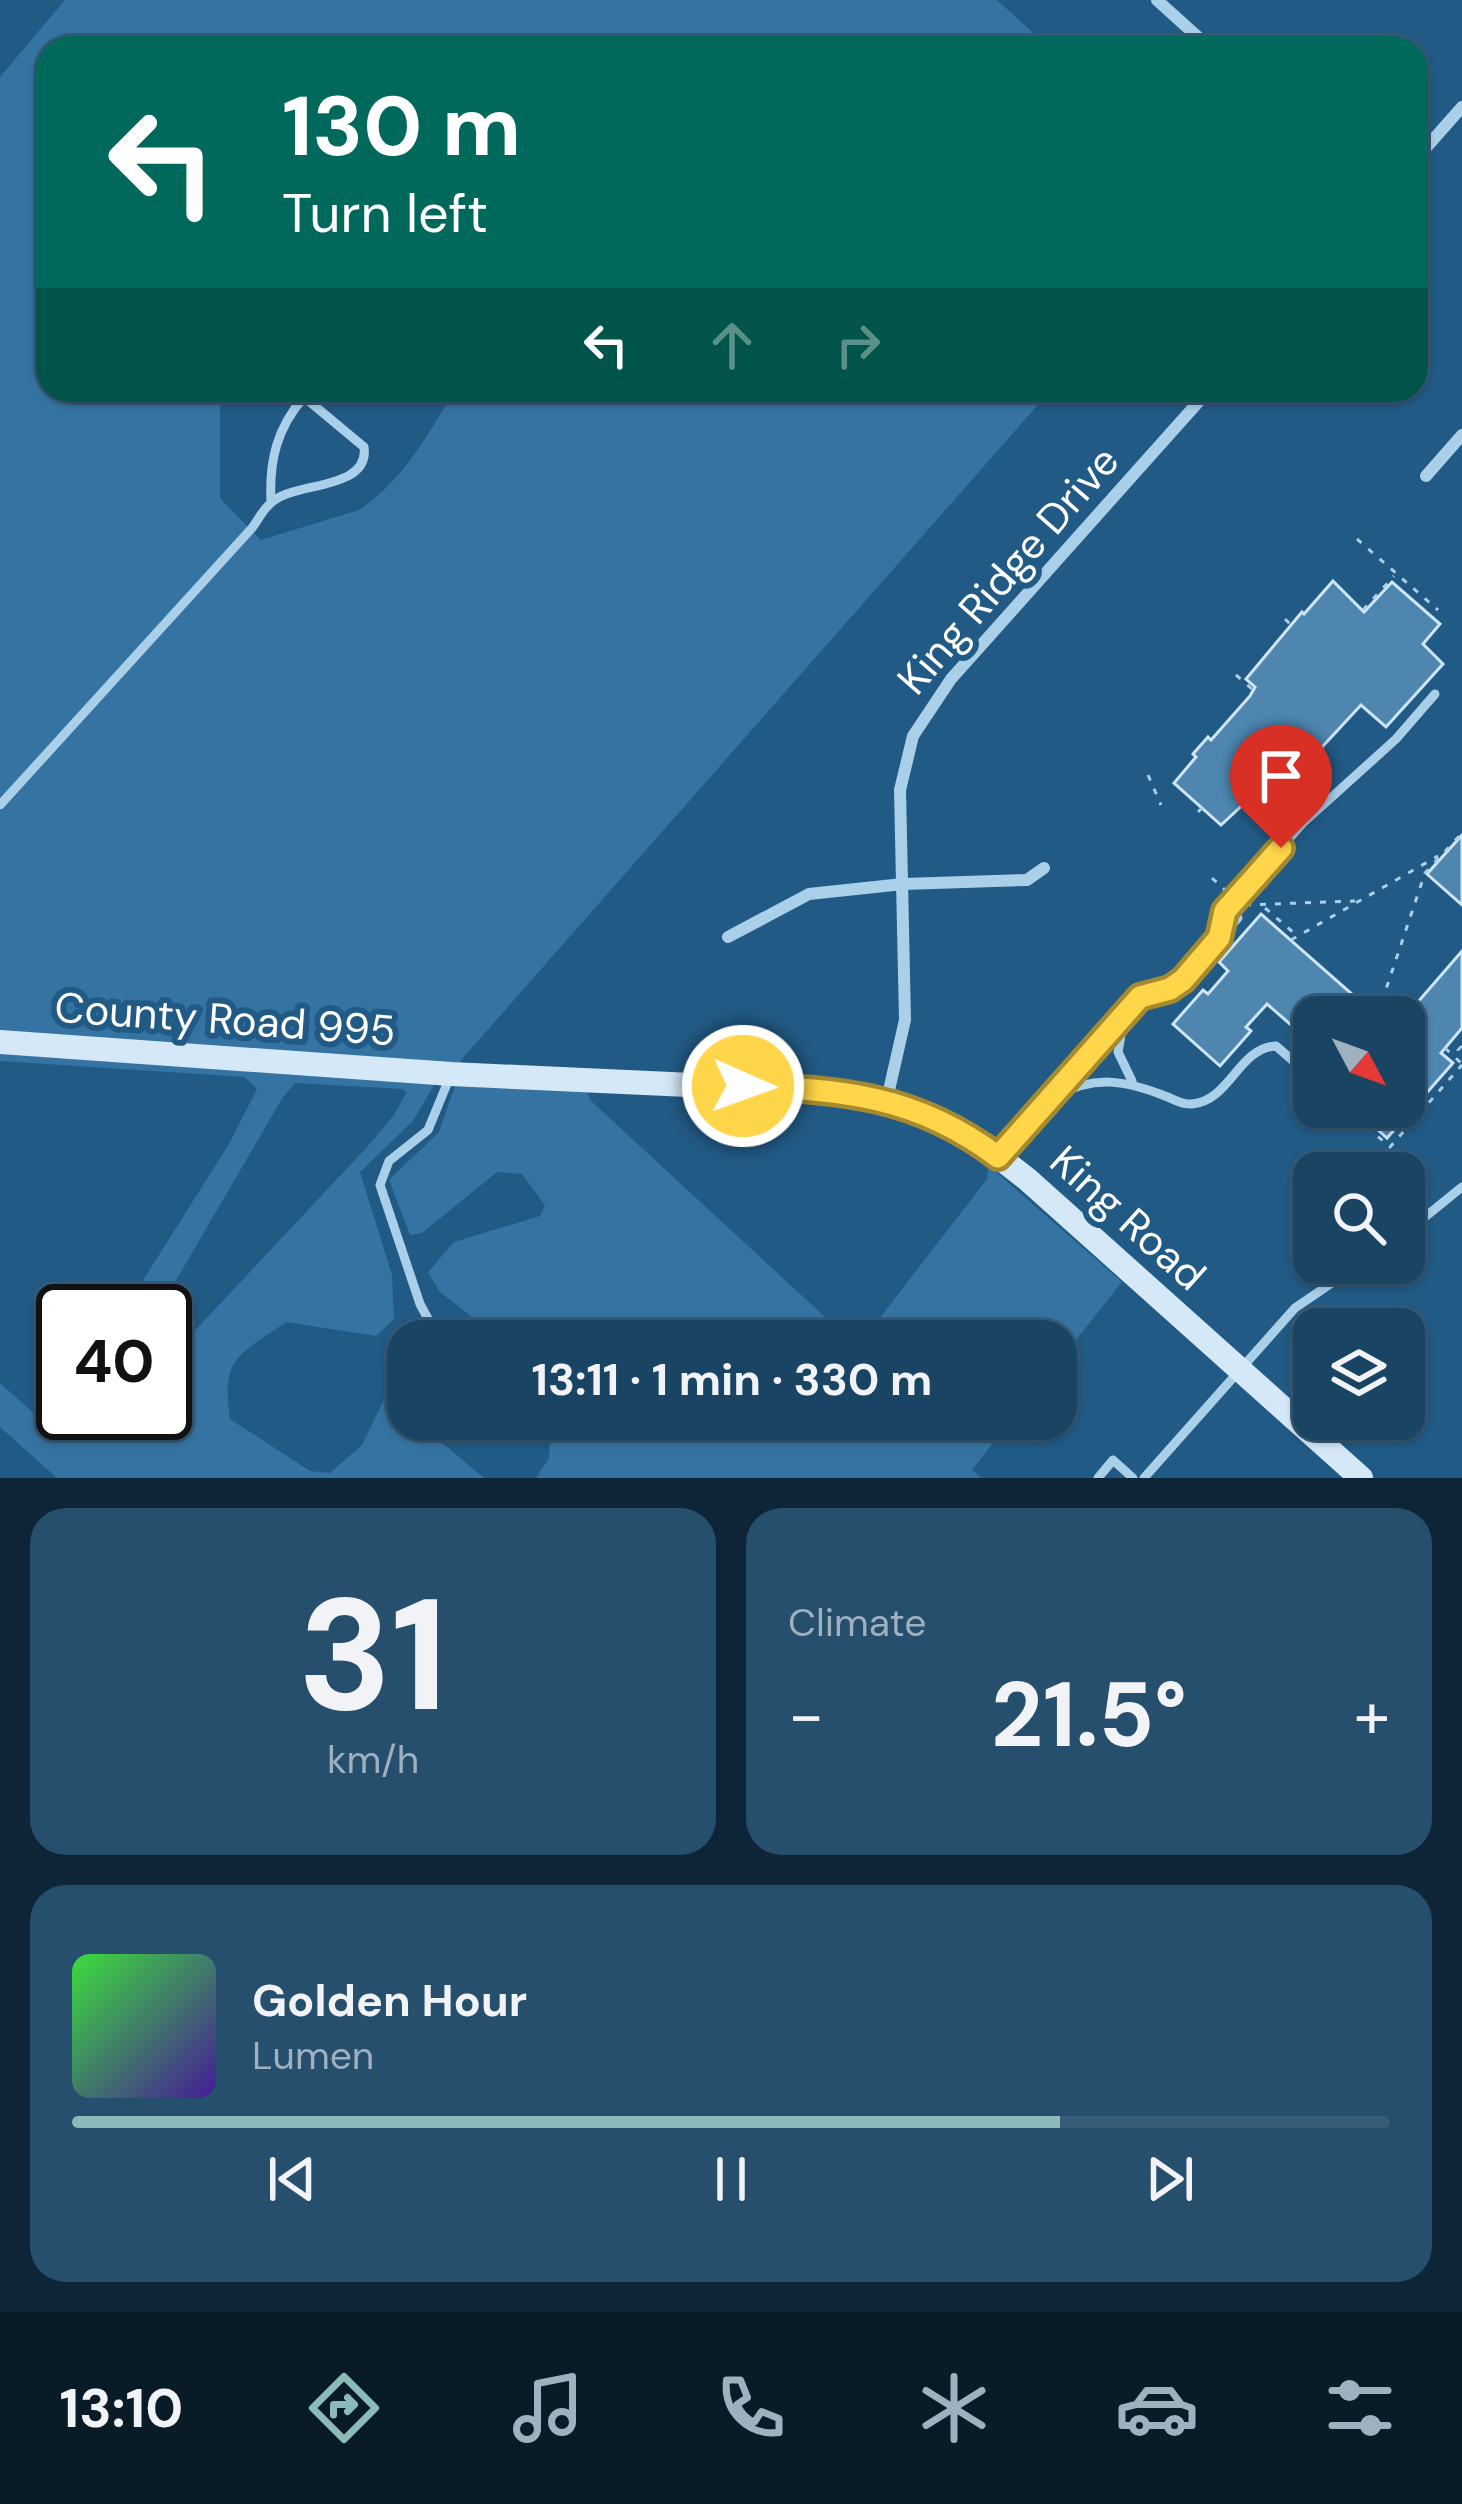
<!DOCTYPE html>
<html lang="en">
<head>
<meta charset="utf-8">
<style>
	body { margin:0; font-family:"DM Sans",sans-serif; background:#264e6d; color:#f1f3f6; height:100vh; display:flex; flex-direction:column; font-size:45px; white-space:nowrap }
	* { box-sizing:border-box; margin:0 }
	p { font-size:39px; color:#9fb0bf }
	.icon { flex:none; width:66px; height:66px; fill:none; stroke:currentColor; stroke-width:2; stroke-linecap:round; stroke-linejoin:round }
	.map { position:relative; height:1478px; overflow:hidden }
	.panel { display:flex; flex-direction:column; gap:30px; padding:30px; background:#0e2537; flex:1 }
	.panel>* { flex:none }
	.banner { position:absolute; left:36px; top:36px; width:1392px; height:366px; border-radius:36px; box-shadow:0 3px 9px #0004,0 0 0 3px #375c78; background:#00695c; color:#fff; overflow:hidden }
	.needle { width:78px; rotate:131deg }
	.controls { position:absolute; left:1293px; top:996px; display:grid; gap:24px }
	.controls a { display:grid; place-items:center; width:132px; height:132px; border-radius:24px; background:#194464; box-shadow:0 3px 9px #0004,0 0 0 3px #375c78; font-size:60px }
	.speed { position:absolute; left:36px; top:1284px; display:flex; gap:24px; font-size:60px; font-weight:700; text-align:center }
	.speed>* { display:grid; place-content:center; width:156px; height:156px; border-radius:50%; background:#194464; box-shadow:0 3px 9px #0004,0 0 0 3px #375c78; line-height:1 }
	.speed .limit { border:6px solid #111; border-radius:18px; background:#fff; color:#111 }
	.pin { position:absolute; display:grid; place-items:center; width:102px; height:102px; color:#fff; margin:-123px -51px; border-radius:50% 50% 50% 0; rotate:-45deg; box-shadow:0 0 12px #0007 }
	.pin .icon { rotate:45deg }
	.me { position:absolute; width:132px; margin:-66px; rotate:92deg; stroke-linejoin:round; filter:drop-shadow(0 0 9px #0008) }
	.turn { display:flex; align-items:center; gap:42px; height:252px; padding:0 48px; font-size:54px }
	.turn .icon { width:156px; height:156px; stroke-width:2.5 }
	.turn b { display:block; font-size:84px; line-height:102px }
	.lanes { display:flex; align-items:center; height:114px; padding:0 48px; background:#0003; justify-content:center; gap:60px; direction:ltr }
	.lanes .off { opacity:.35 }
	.big { font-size:90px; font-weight:700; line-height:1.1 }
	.panel .widget { flex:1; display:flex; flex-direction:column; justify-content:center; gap:18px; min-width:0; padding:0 42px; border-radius:36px; background:#264e6d }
	.panel .dial { align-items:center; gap:0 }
	.dial b { font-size:156px; line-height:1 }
	.song { display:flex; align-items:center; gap:36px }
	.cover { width:144px; height:144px; border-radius:18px; background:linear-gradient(135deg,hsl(120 70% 55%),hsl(260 70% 35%)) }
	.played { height:12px; border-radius:6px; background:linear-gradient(90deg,#8bbbb9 75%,#375c78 75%) }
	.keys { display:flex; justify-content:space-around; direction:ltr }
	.heat { display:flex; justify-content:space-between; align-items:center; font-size:66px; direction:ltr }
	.panel .tiles { flex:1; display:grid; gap:30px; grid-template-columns:1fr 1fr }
	.widget:last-child { grid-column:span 2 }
	.trip { position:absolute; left:387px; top:1320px; width:690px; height:120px; border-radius:36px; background:#194464; box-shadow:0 3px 9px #0004,0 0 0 3px #375c78; font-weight:700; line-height:120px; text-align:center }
	.menu { display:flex; height:192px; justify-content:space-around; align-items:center; background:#0a1b28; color:#9fb0bf }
	.menu .icon { width:84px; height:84px }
	.menu .active { color:#8bbbb9 }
	.menu b { font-size:54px; color:#f1f3f6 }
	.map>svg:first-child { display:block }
	.green { fill:#3574a2 }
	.building { fill:#4e86af; stroke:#cee6f7; stroke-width:3 }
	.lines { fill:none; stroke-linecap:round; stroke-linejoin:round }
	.path { stroke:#aacfe9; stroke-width:3; stroke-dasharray:6 9; stroke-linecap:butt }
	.lane { stroke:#aacfe9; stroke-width:9 }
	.street { stroke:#aacfe9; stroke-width:12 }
	.secondary { stroke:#d5e8f7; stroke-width:24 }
	.route-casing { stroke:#a68a30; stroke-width:30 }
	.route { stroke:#ffd54a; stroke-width:21 }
	.labels { text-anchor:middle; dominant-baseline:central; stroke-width:12; stroke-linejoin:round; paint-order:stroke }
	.street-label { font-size:42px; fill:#fff; stroke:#215a85 }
</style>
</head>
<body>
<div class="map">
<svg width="1462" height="1478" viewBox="0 0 1462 1478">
	<rect width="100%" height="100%" fill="#215a85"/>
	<g class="green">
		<path d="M65 0H997L1050 48H48V390H220V498L248 527 0 799V77Z"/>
		<path d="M455 390H1051L455 1067 0 1036V811L253 532 261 540 359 510C403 481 428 434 455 390Z"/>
		<path d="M0 1050 437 1080 413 1121 360 1172 392 1275 394 1319 376 1336 286 1322C238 1356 221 1356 230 1419L310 1471 330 1473 362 1445 391 1385 408 1388V1419H419L422 1426 484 1478H57L0 1427V1383L61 1438 91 1434 112 1413H165V1346L189 1337 367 1147 394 1115 406 1093 403 1089 295 1083 283 1097 168 1294 155 1306H147L140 1297V1285L229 1144 257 1089 245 1077 0 1061Z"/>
		<path d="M457 1080 584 1087 591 1101 851 1341H503L440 1292 428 1272 454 1242 540 1216 545 1205 522 1174 497 1172 422 1233 410 1235 389 1180 439 1132Z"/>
		<path d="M988 1165 1122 1282 1056 1365V1341H862L987 1179Z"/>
		<path d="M551 1419H1012L972 1470 981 1478H536L549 1458Z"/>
	</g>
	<g class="building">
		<path d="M1333 581 1364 612 1392 582 1440 624 1423 644 1443 664 1386 727 1361 705 1311 759 1293 744 1259 783 1263 786 1221 825 1174 783 1196 757 1193 754 1208 737 1211 740 1250 696 1255 687 1246 679 1302 612 1304 614Z"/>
		<path d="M1462 835V905L1427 874Z"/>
		<path d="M1261 914 1378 1017H1314V1045L1267 1004 1246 1027 1251 1031 1220 1066 1173 1024 1203 990 1208 994 1228 971 1219 962Z"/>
		<path d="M1462 951V1028L1441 1053 1453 1063 1387 1138 1353 1107H1404V1018Z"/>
	</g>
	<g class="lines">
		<g class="path">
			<path d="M1357 539 1438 610"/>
			<path d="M1363 610 1394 576"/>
			<path d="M1285 619 1291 625"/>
			<path d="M1236 675 1252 689"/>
			<path d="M1148 775 1161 805"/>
			<path d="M1198 812 1202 808"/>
			<path d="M1212 878 1226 891"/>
			<path d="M1245 905 1355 901"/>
			<path d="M1265 908 1294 933"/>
			<path d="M1291 940 1438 856"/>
			<path d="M1377 1016 1425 873 1462 833"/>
			<path d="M1462 1046 1458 1050 1462 1053"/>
			<path d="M1445 1048 1461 1063"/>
			<path d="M1344 1107 1390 1147 1462 1065"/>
		</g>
		<g class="lane">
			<path d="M0 805 252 528C260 517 266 504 278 498 301 483 370 488 364 447L304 397C277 428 269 460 271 501"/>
			<path d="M1219 938 1225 911 1303 823 1396 739 1435 694"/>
			<path d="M1124 1018 1118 1052 1132 1081"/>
			<path d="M1055 1096C1095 1075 1125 1080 1165 1096 1174 1099 1182 1105 1192 1104 1230 1101 1238 1048 1276 1046L1314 1079"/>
			<path d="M1298 1115 1314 1097"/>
			<path d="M998 1157 1140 997 1176 986 1238 918"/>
			<path d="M1404 1234 1462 1187"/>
			<path d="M440 1341 420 1304 380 1185 389 1161 428 1130 449 1079"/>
			<path d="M488 1419 491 1427"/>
			<path d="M1098 1478 1113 1460 1133 1478"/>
			<path d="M1144 1478 1295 1308 1361 1263"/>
		</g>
		<g class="street">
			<path d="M1157 0 1210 48"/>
			<path d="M1416 159 1462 107"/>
			<path d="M1426 476 1462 435"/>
			<path d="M728 937 809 894 903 884 1027 880 1044 868"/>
			<path d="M887 1099 905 1020 900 790 913 736 951 679 1209 390"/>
		</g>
		<path class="secondary" d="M0 1042 451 1074 843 1092 887 1099 931 1116 987 1148 1027 1179 1361 1478"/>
	</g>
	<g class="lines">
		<defs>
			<path id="route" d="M743 1086C842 1090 916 1095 998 1157L1140 997 1170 989 1183 980 1219 938 1225 911 1281 848"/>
		</defs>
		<use href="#route" class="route-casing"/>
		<use href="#route" class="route"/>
	</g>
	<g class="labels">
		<g class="street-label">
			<text transform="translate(1008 570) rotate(-49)">King Ridge Drive</text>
			<text transform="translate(225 1019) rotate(4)">County Road 995</text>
			<text transform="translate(1128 1218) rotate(42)">King Road</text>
		</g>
	</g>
</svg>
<div class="controls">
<a><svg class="needle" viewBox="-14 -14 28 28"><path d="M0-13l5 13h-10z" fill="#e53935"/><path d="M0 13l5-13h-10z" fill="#9fb0bf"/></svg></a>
<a><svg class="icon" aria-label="search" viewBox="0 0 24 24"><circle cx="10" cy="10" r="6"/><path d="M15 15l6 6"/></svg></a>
<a><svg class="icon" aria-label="layers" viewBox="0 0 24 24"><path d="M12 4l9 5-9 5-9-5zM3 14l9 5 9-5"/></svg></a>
</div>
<div class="speed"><div class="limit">40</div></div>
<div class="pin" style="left:1281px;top:848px;background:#d93025"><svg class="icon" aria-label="arrive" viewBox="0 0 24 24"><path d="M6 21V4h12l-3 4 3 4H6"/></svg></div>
<svg class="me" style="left:743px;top:1086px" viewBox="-20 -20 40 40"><circle r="17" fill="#ffd54a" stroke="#fff" stroke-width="3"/><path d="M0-11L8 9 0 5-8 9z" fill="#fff"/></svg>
<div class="trip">13:11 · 1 min · 330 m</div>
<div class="banner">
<div class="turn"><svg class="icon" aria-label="left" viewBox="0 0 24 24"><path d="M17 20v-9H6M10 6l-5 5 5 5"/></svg><div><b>130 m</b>Turn left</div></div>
<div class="lanes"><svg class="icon" aria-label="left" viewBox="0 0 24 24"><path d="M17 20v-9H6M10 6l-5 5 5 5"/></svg><svg class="icon off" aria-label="ahead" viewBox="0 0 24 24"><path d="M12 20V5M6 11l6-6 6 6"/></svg><svg class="icon off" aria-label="right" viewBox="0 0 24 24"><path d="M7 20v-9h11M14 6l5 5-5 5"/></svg></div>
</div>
</div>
<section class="panel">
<div class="tiles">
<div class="widget dial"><b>31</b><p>km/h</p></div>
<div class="widget"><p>Climate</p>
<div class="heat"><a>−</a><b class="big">21.5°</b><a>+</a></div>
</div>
<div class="widget">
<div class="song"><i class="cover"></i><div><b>Golden Hour</b><p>Lumen</p></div></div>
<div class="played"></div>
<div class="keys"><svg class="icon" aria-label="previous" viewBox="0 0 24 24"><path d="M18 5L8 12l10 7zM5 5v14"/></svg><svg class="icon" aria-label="pause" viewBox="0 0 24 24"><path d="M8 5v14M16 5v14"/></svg><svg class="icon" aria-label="next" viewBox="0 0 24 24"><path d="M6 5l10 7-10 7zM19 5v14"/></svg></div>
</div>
</div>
</section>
<nav class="menu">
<b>13:10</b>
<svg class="icon active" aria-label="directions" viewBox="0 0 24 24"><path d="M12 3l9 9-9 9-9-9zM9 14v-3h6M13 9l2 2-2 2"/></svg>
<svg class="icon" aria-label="music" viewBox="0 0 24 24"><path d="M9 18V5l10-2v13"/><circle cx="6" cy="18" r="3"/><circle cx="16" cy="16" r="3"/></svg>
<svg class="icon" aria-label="phone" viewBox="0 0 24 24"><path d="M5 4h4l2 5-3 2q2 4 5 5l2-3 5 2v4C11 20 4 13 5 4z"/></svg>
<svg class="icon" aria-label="climate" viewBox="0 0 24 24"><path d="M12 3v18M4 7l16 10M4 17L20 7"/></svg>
<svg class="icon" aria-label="car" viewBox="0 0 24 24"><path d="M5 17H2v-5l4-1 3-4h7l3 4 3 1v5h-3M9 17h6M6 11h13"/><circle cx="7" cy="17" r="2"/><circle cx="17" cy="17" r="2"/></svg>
<svg class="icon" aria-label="filters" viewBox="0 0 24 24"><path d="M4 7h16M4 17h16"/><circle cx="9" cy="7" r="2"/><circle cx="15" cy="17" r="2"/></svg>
</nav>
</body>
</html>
